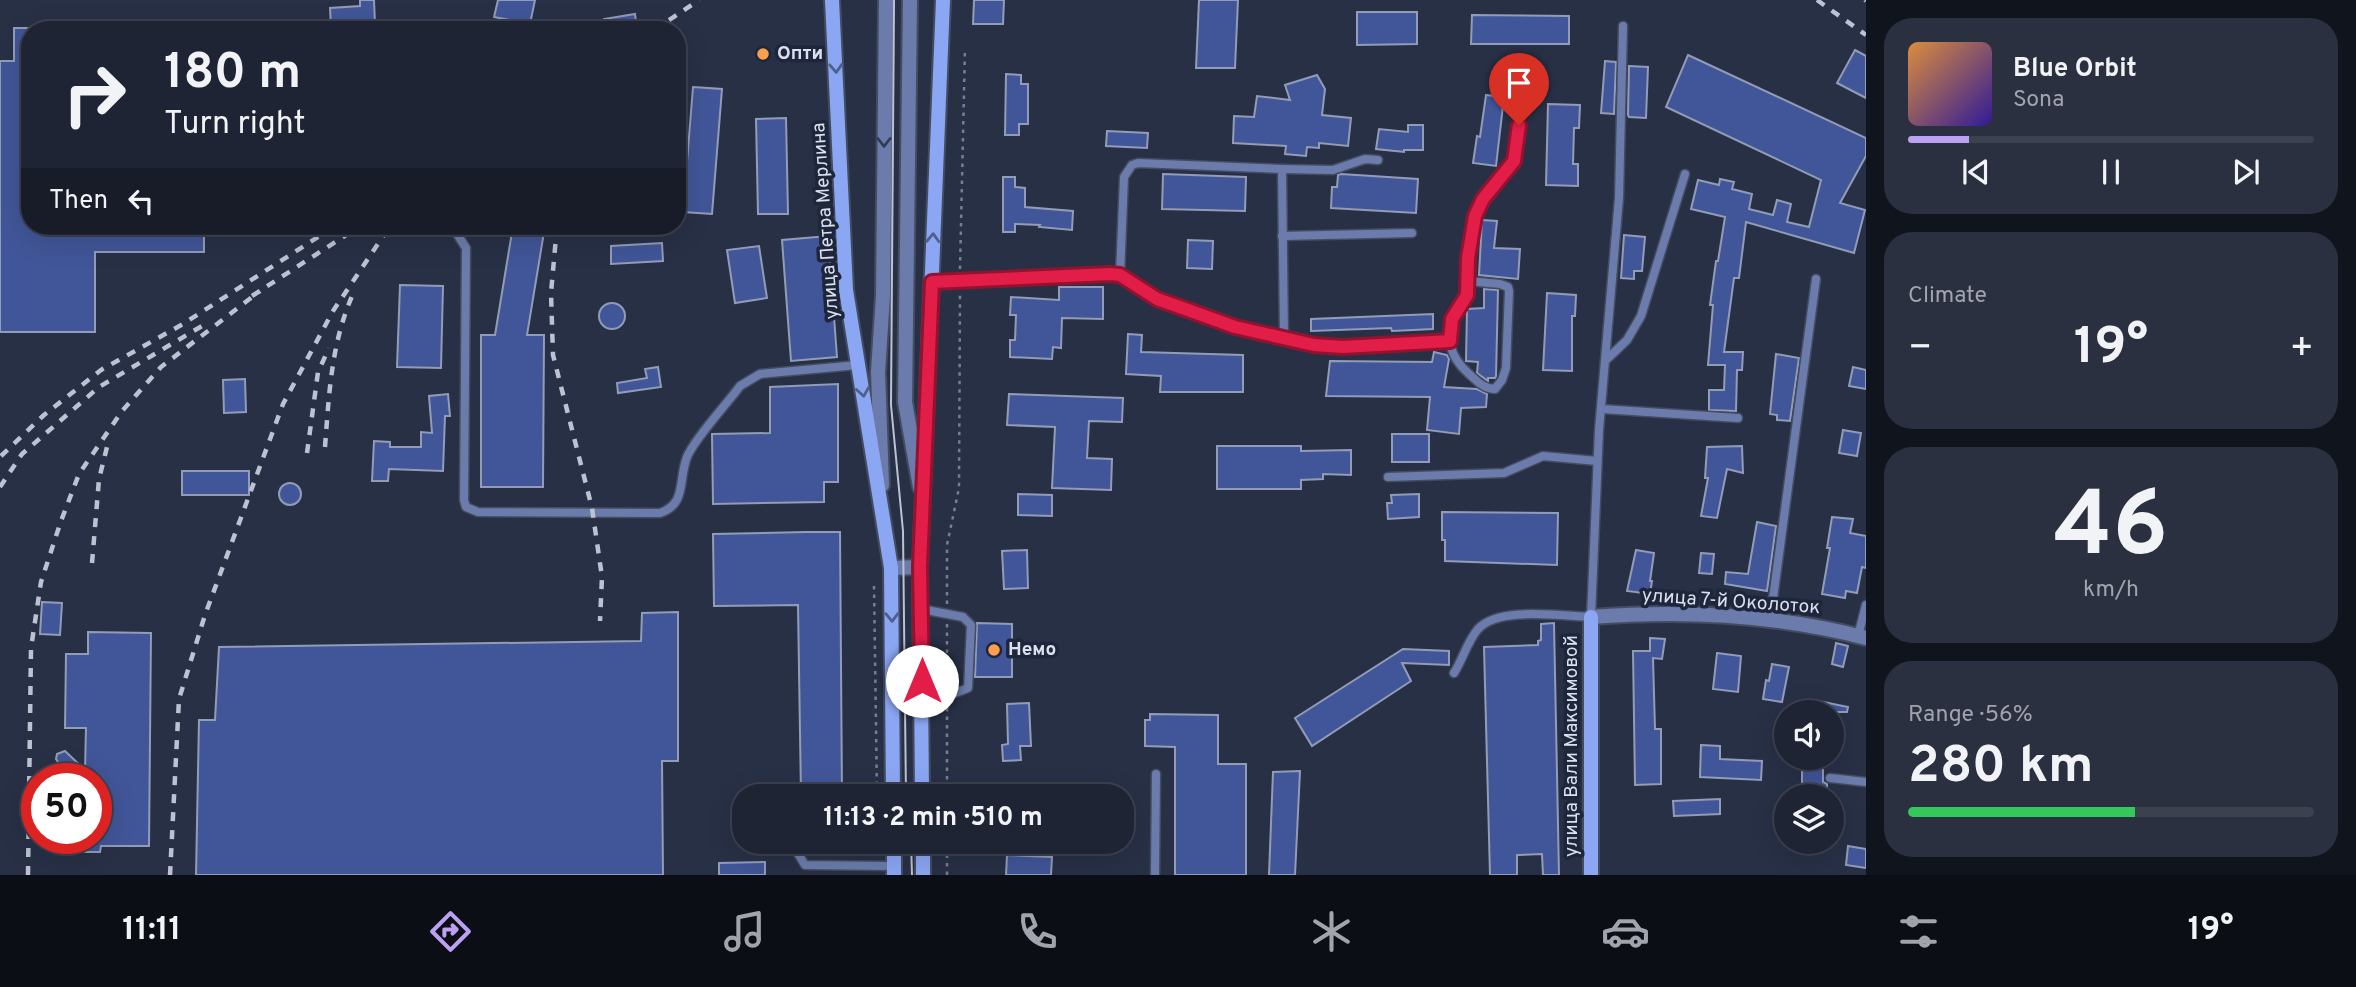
<!DOCTYPE html>
<html lang="en">
<head>
<meta charset="utf-8">
<style>
	body { margin:0; font-family:Overpass,sans-serif; background:#2b3040; color:#f1f3f6; height:100vh; display:flex; flex-direction:column; font-size:26px; white-space:nowrap }
	* { box-sizing:border-box; margin:0 }
	p { font-size:23px; color:#a1a4ac }
	.icon { flex:none; width:38px; height:38px; fill:none; stroke:currentColor; stroke-width:2; stroke-linecap:round; stroke-linejoin:round }
	.map { position:relative; flex:1; overflow:hidden }
	.sheet { display:flex; flex-direction:column; gap:18px; padding:18px; background:#10141d; width:490px }
	.sheet>* { flex:none }
	.banner { position:absolute; left:21px; top:21px; width:665px; height:214px; border-radius:28px; box-shadow:0 7px 28px #0002,0 0 0 2px #3c414f; background:#1e2434; color:#f1f3f6; overflow:hidden }
	.buttons { position:absolute; left:1774px; top:700px; display:grid; gap:14px }
	.buttons a { display:grid; place-items:center; width:70px; height:70px; border-radius:50%; background:#1e2434; box-shadow:0 7px 28px #0002,0 0 0 2px #3c414f; font-size:35px }
	.speed { position:absolute; left:21px; top:763px; display:flex; gap:14px; font-size:35px; font-weight:700; text-align:center }
	.speed>* { display:grid; place-content:center; width:91px; height:91px; border-radius:50%; background:#1e2434; box-shadow:0 7px 28px #0002,0 0 0 2px #3c414f; line-height:1 }
	.speed .limit { border:10px solid #d22; background:#fff; color:#111 }
	.pin { position:absolute; display:grid; place-items:center; width:60px; height:60px; color:#fff; margin:-72px -30px; border-radius:50% 50% 50% 0; rotate:-45deg; box-shadow:0 0 7px #0007 }
	.pin .icon { rotate:45deg }
	.me { position:absolute; width:77px; margin:-38px; rotate:0deg; stroke-linejoin:round; filter:drop-shadow(0 0 5px #0008) }
	.turn { display:flex; align-items:center; gap:24px; height:147px; padding:0 28px; font-size:32px }
	.turn .icon { width:91px; height:91px; stroke-width:2.5 }
	.turn b { display:block; font-size:49px; line-height:60px }
	.then { display:flex; align-items:center; height:66px; padding:0 28px; background:#0003; gap:14px; font-size:26px }
	.big { font-size:52px; font-weight:700; line-height:1.1 }
	.sheet .tile { flex:1; display:flex; flex-direction:column; justify-content:center; gap:10px; min-width:0; padding:0 24px; border-radius:28px; background:#2b3040 }
	.sheet .dial { align-items:center; gap:0 }
	.dial b { font-size:91px; line-height:1 }
	.song { display:flex; align-items:center; gap:21px }
	.cover { width:84px; height:84px; border-radius:10px; background:linear-gradient(135deg,hsl(30 70% 55%),hsl(250 70% 35%)) }
	.played { height:7px; border-radius:4px; background:linear-gradient(90deg,#bca0f2 15%,#3c414f 15%) }
	.keys { display:flex; justify-content:space-around; direction:ltr }
	.heat { display:flex; justify-content:space-between; align-items:center; font-size:38px; direction:ltr }
	.charge { height:10px; border-radius:5px; background:linear-gradient(90deg,#34c759 56%,#3c414f 0) }
	.trip { position:absolute; left:732px; top:784px; width:402px; height:70px; border-radius:28px; background:#1e2434; box-shadow:0 7px 28px #0002,0 0 0 2px #3c414f; font-weight:700; line-height:70px; text-align:center }
	.dock { display:flex; height:112px; justify-content:space-around; align-items:center; background:#0c0e15; color:#a1a4ac }
	.dock .icon { width:49px; height:49px }
	.dock .current { color:#bca0f2 }
	.dock b { font-size:32px; color:#f1f3f6 }
	main { display:flex; flex:1; min-height:0 }
	.map>svg:first-child { display:block }
	.building { fill:#415698; stroke:#929cb7; stroke-width:2 }
	.lines { fill:none; stroke-linecap:round; stroke-linejoin:round }
	.lane-casing { stroke:#444c61; stroke-width:11 }
	.street-casing { stroke:#444c61; stroke-width:18 }
	.secondary-casing { stroke:#444c61; stroke-width:18 }
	.path { stroke:#777e91; stroke-width:2.5; stroke-dasharray:3.5 5; stroke-linecap:butt }
	.lane { stroke:#6b7cac; stroke-width:8 }
	.street { stroke:#6b7cac; stroke-width:14 }
	.secondary { stroke:#8ba6f3; stroke-width:14 }
	.tram { stroke:#bcc2d1; stroke-width:2 }
	.rail { stroke:#bcc2d1; stroke-width:4.5; stroke-dasharray:9 9; stroke-linecap:butt }
	.oneway { stroke:#4f608e }
	.oneway2 { stroke:#313c57 }
	.route-casing { stroke:#92132f; stroke-width:18 }
	.route { stroke:#e11d48; stroke-width:12 }
	.poi-dot { fill:#fa9f4f; stroke:#1e263b; stroke-width:2.5 }
	.labels { text-anchor:middle; dominant-baseline:central; stroke-width:7; stroke-linejoin:round; paint-order:stroke }
	.poi-label { font-size:19px; font-weight:bold; fill:#dae0ee; stroke:#1e263b; text-anchor:start }
	.street-label { font-size:19px; fill:#dae0ee; stroke:#1e263b }
</style>
</head>
<body>
<main>
<div class="map">
<svg width="1866" height="875" viewBox="0 0 1866 875">
	<rect width="100%" height="100%" fill="#283046"/>
	<g class="building">
		<path d="M360 0H374L375 24 331 27 330 8 360 6Z"/>
		<path d="M498 0H535L530 24 494 17Z"/>
		<path d="M974 0H1004L1003 24H973Z"/>
		<path d="M1199 0H1238L1235 68H1196Z"/>
		<path d="M1357 12H1417V44L1357 45Z"/>
		<path d="M635 14 637 30H605L604 19Z"/>
		<path d="M1472 15 1569 16V44H1471Z"/>
		<path d="M14 28H30V226H204V252H95V332H0V61H14Z"/>
		<path d="M1855 50 1866 56V98L1837 83Z"/>
		<path d="M1688 55 1866 138V156L1840 203 1865 210 1854 253 1746 222 1739 278H1734L1724 352H1743L1742 370H1737L1736 411 1709 410V390H1724L1725 365H1708L1713 305H1710L1716 261H1718L1725 217 1691 209 1698 180 1719 185 1720 179 1734 182 1732 189 1752 194 1749 209 1773 215 1777 200 1791 204 1787 222 1809 227 1821 180 1666 107Z"/>
		<path d="M1605 61 1616 62 1614 114 1601 113Z"/>
		<path d="M1629 66 1648 67 1646 118 1629 117 1628 115Z"/>
		<path d="M1006 74 1021 75V84H1028V124H1019V135H1005Z"/>
		<path d="M1317 75 1325 89 1322 115 1351 118 1348 146 1319 143V148L1307 147 1306 156 1285 154 1286 146 1233 143 1234 116 1254 117 1257 96 1290 100 1285 85Z"/>
		<path d="M693 87 722 89 712 214 683 212Z"/>
		<path d="M1486 95 1504 97 1496 166 1473 163 1477 136 1480 137Z"/>
		<path d="M1548 104 1580 105 1579 128H1574L1573 164H1578V186L1546 185Z"/>
		<path d="M786 118 788 214H758L756 119Z"/>
		<path d="M1408 125H1423V150H1404V152L1376 149 1379 129 1408 132Z"/>
		<path d="M1107 131 1148 133 1147 148 1106 146Z"/>
		<path d="M1163 174 1246 177 1245 211 1162 209Z"/>
		<path d="M1341 174 1418 179 1416 213 1331 208 1332 187H1337L1338 175Z"/>
		<path d="M1003 177H1015V187L1025 188V207L1073 211 1072 230 1039 227 1040 225 1015 224V232H1003Z"/>
		<path d="M1482 220 1497 221 1494 248 1520 249 1518 279 1479 275Z"/>
		<path d="M513 226H545L527 335H544L543 487H481V335H495Z"/>
		<path d="M1624 235 1645 237 1642 271H1634V279L1621 278Z"/>
		<path d="M828 236 837 357 791 361 782 240Z"/>
		<path d="M1188 240 1213 241 1212 269 1187 268Z"/>
		<path d="M662 243 663 261 611 264V246Z"/>
		<path d="M759 246 767 298 735 303 727 250Z"/>
		<path d="M400 285 443 286 441 368 397 367Z"/>
		<path d="M1059 287H1103V319L1062 318 1061 348 1053 347 1052 359 1010 357V340H1015L1016 315H1010L1011 297 1059 300Z"/>
		<path d="M1484 289 1498 290 1496 376 1495 378H1488V381L1477 373 1478 362 1466 361 1467 309 1484 308Z"/>
		<path d="M1547 293 1576 295 1575 316H1572V371L1543 370Z"/>
		<circle cx="612" cy="316" r="13"/>
		<path d="M1433 314V329L1392 331 1391 328 1311 331V319Z"/>
		<path d="M1128 334 1142 335 1141 352 1243 355V392H1160L1161 376 1126 374Z"/>
		<path d="M1434 352 1447 355 1449 359 1444 387 1477 389 1487 394 1486 407 1461 408 1459 434 1427 430 1430 397 1326 396 1330 361 1432 362Z"/>
		<path d="M1776 354 1799 358 1790 421 1777 420V415L1770 414Z"/>
		<path d="M658 367 661 387 618 393 617 383 647 378 645 369Z"/>
		<path d="M1853 367 1866 370V389L1849 386Z"/>
		<path d="M245 379 246 412 224 413 223 380Z"/>
		<path d="M838 384V482H824V502L713 504 712 434 770 433V387Z"/>
		<path d="M448 394 450 416H445L443 471 389 469 388 481H372L374 441 390 442V447H421V432L432 433 429 396Z"/>
		<path d="M1009 394 1123 398 1122 422 1089 421 1087 458 1112 459 1111 490 1052 488 1055 427 1007 425Z"/>
		<path d="M1843 430 1861 433 1857 456 1839 453Z"/>
		<rect x="1392" y="434" width="37" height="28"/>
		<path d="M1217 446H1301V451L1351 450V475L1323 474V479L1301 480V489H1217Z"/>
		<path d="M1742 446 1743 473 1727 469 1717 518 1701 516 1708 478H1705L1707 447Z"/>
		<rect x="182" y="471" width="67" height="24"/>
		<circle cx="290" cy="494" r="11"/>
		<path d="M1018 494 1052 495V516L1018 515Z"/>
		<path d="M1419 494V517L1388 519 1387 503H1392L1391 495Z"/>
		<path d="M1442 512 1558 513 1557 565 1445 561V540H1442Z"/>
		<path d="M1832 517 1853 519 1850 533 1866 536V568L1862 567 1857 593 1846 591 1845 598 1822 594 1830 548H1827Z"/>
		<path d="M1757 522 1776 526 1767 591 1725 584 1726 572 1748 574Z"/>
		<path d="M806 532H840L842 796H801L798 605 714 606 713 534Z"/>
		<path d="M1027 550 1028 588 1004 589 1002 551Z"/>
		<path d="M1636 550 1654 553 1650 581H1652L1650 594 1627 591Z"/>
		<path d="M1701 553 1714 554 1712 574 1699 573Z"/>
		<path d="M42 602 62 603 60 635 40 634Z"/>
		<path d="M678 612V761H662L663 875H196L199 720H215L219 647 641 641 642 613Z"/>
		<path d="M977 623 1012 624V677H975Z"/>
		<path d="M1554 623 1559 875H1543L1542 854 1517 855V875H1490L1484 647 1538 645V641L1541 640V624Z"/>
		<path d="M88 632 151 633 149 846H101L100 852H55V838H96V779H60V765L56 759 57 754 65 751 85 770 86 728H65L66 654H88Z"/>
		<path d="M1650 638 1665 639 1662 659 1653 658 1655 729H1661V784L1635 785 1633 651H1650Z"/>
		<path d="M1836 643 1848 646 1843 667 1832 664Z"/>
		<path d="M1403 649 1449 651V665L1402 663 1411 681 1312 746 1295 718Z"/>
		<path d="M1717 653 1741 656 1738 692 1713 689Z"/>
		<path d="M1772 664 1789 667 1782 702 1763 699 1766 680 1769 681Z"/>
		<path d="M1814 700 1848 707 1847 712H1812Z"/>
		<path d="M1029 703 1031 746H1020L1021 760 1003 761 1002 745 1008 744 1007 704Z"/>
		<path d="M1150 714 1218 715V764H1246V875H1175V747L1145 746V720H1150Z"/>
		<path d="M1701 745 1720 746V759L1762 761 1761 780 1700 777Z"/>
		<path d="M1802 769H1823V782L1827 784V796H1802Z"/>
		<path d="M1300 771 1295 875H1269L1273 772Z"/>
		<path d="M1720 799V814L1674 816 1673 801Z"/>
		<path d="M801 842H842V854H806Z"/>
		<path d="M1848 846 1866 849V868L1846 865Z"/>
		<path d="M1007 855 1052 857 1051 875H1006Z"/>
		<path d="M765 862V875H719V863Z"/>
	</g>
	<g class="lines">
		<defs>
			<g id="lane">
				<path d="M1282 169 1333 170 1365 159 1378 160"/>
				<path d="M452 226 466 248 464 500 466 507 478 512 660 513C687 504 678 480 687 457 695 438 727 404 740 386L760 374 858 365"/>
				<path d="M1282 236 1412 233"/>
				<path d="M1120 275 1124 177 1132 165 1138 163 1282 169 1284 338"/>
				<path d="M1468 281 1500 284 1508 287 1509 291 1506 368 1502 380 1495 389C1483 389 1476 380 1468 373 1451 358 1443 336 1455 315 1459 307 1466 301 1468 292 1472 263 1465 234 1479 207 1488 189 1512 175 1517 155 1521 138 1520 118 1521 101"/>
				<path d="M932 282 1110 274 1128 279 1164 302 1235 327 1314 345 1343 347 1450 340"/>
				<path d="M1606 360 1627 340 1641 316 1685 174"/>
				<path d="M1602 409 1738 418"/>
				<path d="M1388 477 1504 473 1543 456 1597 461"/>
				<path d="M921 609 963 617 971 625 968 688 922 706"/>
				<path d="M1770 621 1816 279"/>
				<path d="M1858 636 1866 605"/>
				<path d="M1454 673C1463 659 1467 642 1478 629 1499 606 1561 616 1591 617L1599 430 1619 198 1623 26"/>
				<path d="M1830 778 1866 782"/>
				<path d="M791 842 805 865 894 866"/>
				<path d="M1155 875 1156 774"/>
			</g>
			<g id="street">
				<path d="M910 0 905 402 920 487"/>
				<path d="M882 485 878 372 883 296 886 0"/>
				<path d="M891 568 920 567"/>
				<path d="M1591 617C1682 610 1778 615 1866 638"/>
			</g>
			<g id="secondary">
				<path d="M832 0 846 290 891 568 893 796"/>
				<path d="M922 796 920 567 943 0"/>
				<path d="M894 842V875"/>
				<path d="M923 842V875"/>
				<path d="M1591 875V617"/>
			</g>
		</defs>
		<use href="#lane" class="lane-casing"/>
		<use href="#street" class="street-casing"/>
		<use href="#secondary" class="secondary-casing"/>
		<g class="path">
			<path d="M960 269 965 48"/>
			<path d="M874 586 877 796"/>
			<path d="M947 604V545L959 488 960 293"/>
			<path d="M947 624V684"/>
			<path d="M947 708V796"/>
			<path d="M878 842V853"/>
			<path d="M947 875V842"/>
		</g>
		<use href="#lane" class="lane"/>
		<use href="#street" class="street"/>
		<use href="#secondary" class="secondary"/>
		<g class="tram">
			<path d="M894 0 891 405 903 531 906 796"/>
			<path d="M911 842 912 875"/>
		</g>
		<g class="rail">
			<path d="M1817 0 1866 35"/>
			<path d="M1865 0 1866 1"/>
			<path d="M654 30 699 0"/>
			<path d="M557 226 551 293 553 355 592 508 602 577 600 621"/>
			<path d="M252 296 360 226"/>
			<path d="M325 447C329 395 331 343 353 294"/>
			<path d="M307 453 318 372 329 348"/>
			<path d="M1 456 44 415 101 370 183 324 335 226"/>
			<path d="M0 487 22 454 99 387 207 323"/>
			<path d="M92 563 99 479 109 439"/>
			<path d="M28 875 31 648 41 582 61 521 79 474 122 411 161 367 260 291"/>
			<path d="M170 875 179 699 205 615 283 404 333 311 390 226"/>
		</g>
	</g>
	<defs><path id="oneway-chevron" d="M-2-3.5L2.5 0L-2 3.5" fill="none" stroke-width="1.6" stroke-linecap="round" stroke-linejoin="round" transform="scale(1.75)"/></defs>
	<g class="oneway">
		<use href="#oneway-chevron" transform="translate(836 68) rotate(87)"/>
		<use href="#oneway-chevron" transform="translate(933 238) rotate(-88)"/>
		<use href="#oneway-chevron" transform="translate(863 392) rotate(81)"/>
		<use href="#oneway-chevron" transform="translate(892 617) rotate(89)"/>
	</g>
	<use class="oneway2" href="#oneway-chevron" transform="translate(884 142) rotate(90)"/>
	<g class="lines">
		<defs>
			<path id="route" d="M922 681 920 567 932 282 1110 274 1120 275 1157 299 1188 310 1235 327 1314 345 1343 347 1450 341 1452 319 1467 295 1468 258 1475 216 1483 199 1514 161 1519 125"/>
		</defs>
		<use href="#route" class="route-casing"/>
		<use href="#route" class="route"/>
	</g>
	<g class="poi-dot">
		<circle cx="763" cy="54" r="7"/>
		<circle cx="994" cy="650" r="7"/>
	</g>
	<g class="labels">
		<g class="poi-label">
			<text x="777" y="54">Опти</text>
			<text x="1008" y="650">Немо</text>
		</g>
		<g class="street-label">
			<text transform="translate(826 221) rotate(-94)">улица Петра Мерлина</text>
			<text transform="translate(1731 602) rotate(4)">улица 7-й Околоток</text>
			<text transform="translate(1572 746) rotate(-90)">улица Вали Максимовой</text>
		</g>
	</g>
</svg>
<div class="buttons">
<a><svg class="icon" aria-label="sound" viewBox="0 0 24 24"><path d="M4 9h4l5-4v14l-5-4H4zM17 9q2 3 0 6"/></svg></a>
<a><svg class="icon" aria-label="layers" viewBox="0 0 24 24"><path d="M12 4l9 5-9 5-9-5zM3 14l9 5 9-5"/></svg></a>
</div>
<div class="speed"><div class="limit">50</div></div>
<div class="pin" style="left:1519px;top:125px;background:#d93025"><svg class="icon" aria-label="arrive" viewBox="0 0 24 24"><path d="M6 21V4h12l-3 4 3 4H6"/></svg></div>
<svg class="me" style="left:922px;top:681px" viewBox="-20 -20 40 40"><circle r="19" fill="#fff"/><path d="M0-13L10 11 0 6-10 11z" fill="#e11d48"/></svg>
<div class="trip">11:13 · 2 min · 510 m</div>
<div class="banner">
<div class="turn"><svg class="icon" aria-label="right" viewBox="0 0 24 24"><path d="M7 20v-9h11M14 6l5 5-5 5"/></svg><div><b>180 m</b>Turn right</div></div>
<div class="then">Then<svg class="icon" aria-label="left" viewBox="0 0 24 24"><path d="M17 20v-9H6M10 6l-5 5 5 5"/></svg></div>
</div>
</div>
<section class="sheet">
<div class="tile">
<div class="song"><i class="cover"></i><div><b>Blue Orbit</b><p>Sona</p></div></div>
<div class="played"></div>
<div class="keys"><svg class="icon" aria-label="previous" viewBox="0 0 24 24"><path d="M18 5L8 12l10 7zM5 5v14"/></svg><svg class="icon" aria-label="pause" viewBox="0 0 24 24"><path d="M8 5v14M16 5v14"/></svg><svg class="icon" aria-label="next" viewBox="0 0 24 24"><path d="M6 5l10 7-10 7zM19 5v14"/></svg></div>
</div>
<div class="tile"><p>Climate</p>
<div class="heat"><a>−</a><b class="big">19°</b><a>+</a></div>
</div>
<div class="tile dial"><b>46</b><p>km/h</p></div>
<div class="tile"><p>Range · 56%</p><b class="big">280 km</b><div class="charge"></div></div>
</section>
</main>
<nav class="dock">
<b>11:11</b>
<svg class="icon current" aria-label="directions" viewBox="0 0 24 24"><path d="M12 3l9 9-9 9-9-9zM9 14v-3h6M13 9l2 2-2 2"/></svg>
<svg class="icon" aria-label="music" viewBox="0 0 24 24"><path d="M9 18V5l10-2v13"/><circle cx="6" cy="18" r="3"/><circle cx="16" cy="16" r="3"/></svg>
<svg class="icon" aria-label="phone" viewBox="0 0 24 24"><path d="M5 4h4l2 5-3 2q2 4 5 5l2-3 5 2v4C11 20 4 13 5 4z"/></svg>
<svg class="icon" aria-label="climate" viewBox="0 0 24 24"><path d="M12 3v18M4 7l16 10M4 17L20 7"/></svg>
<svg class="icon" aria-label="car" viewBox="0 0 24 24"><path d="M5 17H2v-5l4-1 3-4h7l3 4 3 1v5h-3M9 17h6M6 11h13"/><circle cx="7" cy="17" r="2"/><circle cx="17" cy="17" r="2"/></svg>
<svg class="icon" aria-label="filters" viewBox="0 0 24 24"><path d="M4 7h16M4 17h16"/><circle cx="9" cy="7" r="2"/><circle cx="15" cy="17" r="2"/></svg>
<b>19°</b>
</nav>
</body>
</html>
